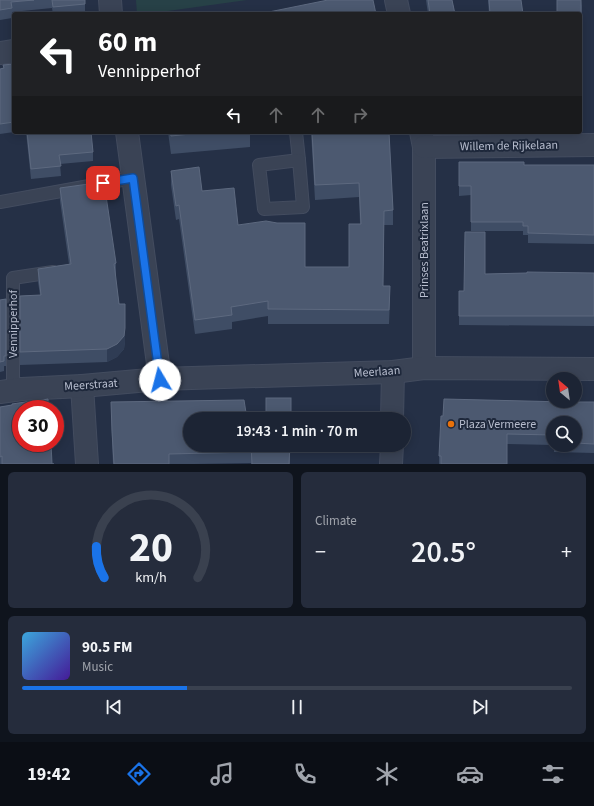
<!DOCTYPE html>
<html lang="en">
<head>
<meta charset="utf-8">
<style>
	body { margin:0; font-family:"Source Sans 3",sans-serif; background:#252c3c; color:#f1f3f6; height:100vh; display:flex; flex-direction:column; font-size:15px; white-space:nowrap }
	* { box-sizing:border-box; margin:0 }
	p { font-size:13px; color:#a0a4ac }
	.icon { flex:none; width:22px; height:22px; fill:none; stroke:currentColor; stroke-width:2; stroke-linecap:round; stroke-linejoin:round }
	.map { position:relative; height:464px; overflow:hidden }
	.details { display:flex; flex-direction:column; gap:8px; padding:8px; background:#0f141d; flex:1 }
	.details>* { flex:none }
	.hud { position:absolute; left:12px; top:12px; width:570px; height:122px; border-radius:4px; box-shadow:0 2px 10px #0003,0 0 0 1px #3a414f; background:#202124; color:#fff; overflow:hidden }
	.needle { width:26px; rotate:331deg }
	.tools { position:absolute; left:546px; top:372px; display:grid; gap:8px }
	.tools a { display:grid; place-items:center; width:36px; height:36px; border-radius:50%; background:#1c2434; box-shadow:0 2px 10px #0003,0 0 0 1px #3a414f; font-size:20px }
	.speed { position:absolute; left:12px; top:400px; display:flex; gap:8px; font-size:20px; font-weight:700; text-align:center }
	.speed>* { display:grid; place-content:center; width:52px; height:52px; border-radius:50%; background:#1c2434; box-shadow:0 2px 10px #0003,0 0 0 1px #3a414f; line-height:1 }
	.speed .limit { border:6px solid #d22; background:#fff; color:#111 }
	.pin { position:absolute; display:grid; place-items:center; width:34px; height:34px; color:#fff; margin:-17px; border-radius:8px; box-shadow:0 2px 6px #0006 }
	.me { position:absolute; width:44px; margin:-22px; rotate:352deg; stroke-linejoin:round; filter:drop-shadow(0 0 3px #0008) }
	.turn { display:flex; align-items:center; gap:14px; height:84px; padding:0 20px; font-size:18px }
	.turn .icon { width:52px; height:52px; stroke-width:2.5 }
	.turn b { display:block; font-size:28px; line-height:34px }
	.lanes { display:flex; align-items:center; height:38px; padding:0 20px; background:#0003; justify-content:center; gap:20px; direction:ltr }
	.lanes .off { opacity:.35 }
	.big { font-size:30px; font-weight:600; line-height:1.1 }
	.details .tile { flex:1; display:flex; flex-direction:column; justify-content:center; gap:6px; min-width:0; padding:0 14px; border-radius:6px; background:#252c3c }
	.details .dial { align-items:center; gap:0 }
	.dial svg { height:104px; overflow:visible; fill:none; stroke:#3a414f; stroke-width:7; stroke-linecap:round; text-anchor:middle }
	.dial text { fill:#f1f3f6; stroke:none }
	.song { display:flex; align-items:center; gap:12px }
	.cover { width:48px; height:48px; border-radius:6px; background:linear-gradient(135deg,hsl(200 70% 55%),hsl(260 70% 35%)) }
	.played { height:4px; border-radius:2px; background:linear-gradient(90deg,#1a73e8 30%,#3a414f 30%) }
	.keys { display:flex; justify-content:space-around; direction:ltr }
	.heat { display:flex; justify-content:space-between; align-items:center; font-size:22px; direction:ltr }
	.details .tiles { flex:1; display:grid; gap:8px; grid-template-columns:1fr 1fr }
	.tile:last-child { grid-column:span 2 }
	.trip { position:absolute; left:183px; top:412px; width:228px; height:40px; border-radius:20px; background:#1c2434; box-shadow:0 2px 10px #0003,0 0 0 1px #3a414f; font-weight:600; line-height:40px; text-align:center }
	.menu { display:flex; height:64px; justify-content:space-around; align-items:center; background:#0b0e15; color:#a0a4ac }
	.menu .icon { width:28px; height:28px }
	.menu .current { color:#1a73e8 }
	.menu b { font-size:18px; color:#f1f3f6 }
	.map>svg:first-child { display:block }
	.green { fill:#274147 }
	.lines { fill:none; stroke-linecap:round; stroke-linejoin:round }
	.lane-casing { stroke:#434c5f; stroke-width:14 }
	.street-casing { stroke:#434c5f; stroke-width:24 }
	.lane { stroke:#3a4355; stroke-width:12 }
	.street { stroke:#3a4355; stroke-width:22 }
	.wall { fill:#3f4d65 }
	.shaded-wall { fill:#2f3c54 }
	.building { fill:#4c5970; stroke:#5d697f }
	.route-casing { stroke:#114b97; stroke-width:10 }
	.route { stroke:#1a73e8; stroke-width:7 }
	.food-dot { fill:#e8710a; stroke:#1e283b; stroke-width:1.5 }
	.labels { text-anchor:middle; dominant-baseline:central; stroke-width:4; stroke-linejoin:round; paint-order:stroke }
	.street-label { font-size:12px; fill:#b8becf; stroke:#1e283b }
	.poi-label { font-size:12px; fill:#b8becf; stroke:#1e283b; text-anchor:start }
</style>
</head>
<body>
<div class="map">
<svg width="594" height="464" viewBox="0 0 594 464">
	<rect width="100%" height="100%" fill="#253046"/>
	<path class="green" d="M136 0H247L146 14H137Z"/>
	<g class="lines">
		<defs>
			<g id="lane">
				<path d="M296 132 299 160"/>
				<path d="M299 160 303 207 264 209 259 165Z"/>
				<path d="M0 202 133 178"/>
				<path d="M13 391V278L53 272"/>
			</g>
			<g id="street">
				<path d="M110 0 111 14"/>
				<path d="M396 0 399 14"/>
				<path d="M0 53 14 51"/>
				<path d="M127 132 160 379"/>
				<path d="M421 132 424 147V368"/>
				<path d="M424 147 594 145"/>
				<path d="M82 386 87 464"/>
				<path d="M0 392 22 389 82 386 160 379 393 372 424 368 594 369"/>
				<path d="M392 419 393 372"/>
				<path d="M391 464 392 445"/>
			</g>
		</defs>
		<use href="#lane" class="lane-casing"/>
		<use href="#street" class="street-casing"/>
		<use href="#lane" class="lane"/>
		<use href="#street" class="street"/>
	</g>
	<g class="wall">
		<path d="M0 0H85V13L53 14 52 8 12 12V18L0 20Z"/>
		<path d="M426 0H452L455 14H428Z"/>
		<path d="M488 0H521L523 14H489Z"/>
		<path d="M582 0 581 40H580V14Z"/>
		<path d="M14 64V132L0 134V69L3 68V65Z"/>
		<path d="M26 132H91L93 152V161L60 164 61 176 31 179Z"/>
		<path d="M168 132H250V147L171 154Z"/>
		<path d="M311 132H389L393 210V225H384L383 286 390 300 389 324H268V316L232 322V329L195 334 179 219 176 220 171 185V171L202 191 238 225 305 267H349L360 224 359 197 315 200Z"/>
		<path d="M459 162 524 165H594V244L528 243V235H523V231H471V195L459 196Z"/>
		<path d="M60 188 116 263V276H115L125 341 124 349 117 357 107 362 20 365V296L40 295 38 282V269L69 264 60 201Z"/>
		<path d="M594 273V326L459 325V291H464L485 274Z"/>
		<path d="M6 299V366H4V371L0 372V300Z"/>
		<path d="M111 402 251 451 290 445V464H251V463L195 464H113L112 442Z"/>
		<path d="M566 402H594V453L554 452V445H575V423H553V445L507 444V464H439V456Z"/>
		<path d="M12 404 52 464H54H0V407L12 406Z"/>
	</g>
	<path class="shaded-wall" d="M125 328V341L124 349 117 357 107 362V349Z"/>
	<g class="building">
		<path d="M0 0H34L11 2 12 8 0 10Z"/>
		<path d="M52 0H85V4L53 7Z"/>
		<path d="M328 0H373L376 14H259Z"/>
		<path d="M428 0H452L455 14H430Z"/>
		<path d="M489 0H521L523 14H490Z"/>
		<path d="M557 0H581V30H580V14H557Z"/>
		<path d="M14 64V122L0 124V69L4 68 3 65Z"/>
		<path d="M27 132H91L93 152 59 155 61 166 31 169Z"/>
		<path d="M170 132H210L171 136Z"/>
		<path d="M312 132H389L393 210 384 211 383 286H390L389 310 268 309V301L231 307 232 315 195 320 179 205 176 206 171 171 199 167 202 191 234 188 238 225 266 221 277 223H305V267H349V224H361L359 183 315 185Z"/>
		<path d="M459 162H524V165H594V235L528 233V226H523V222H471V186H459Z"/>
		<path d="M103 182 104 189H105L116 263 114 264 115 271 119 304H125V328L124 336 117 344 107 349 20 352V296L41 295 38 269 71 264 60 188Z"/>
		<path d="M465 232H485V274L527 273V272L594 273V316H459V291H464Z"/>
		<path d="M6 299V356H4V361L0 362V300Z"/>
		<rect x="266" y="398" width="25" height="21"/>
		<path d="M48 399V409H21V443H51L52 464H54H2V456L0 457V407L12 405V404L32 401V402Z"/>
		<path d="M444 399 566 402H594V444L575 443V423H553V435L507 434V464H441V456H439L441 416H443Z"/>
		<path d="M244 400 247 419H190V445H250L251 452 169 454V464H114L112 431 111 402Z"/>
		<path d="M251 445H290L289 464H252Z"/>
	</g>
	<g class="lines">
		<defs>
			<path id="route" d="M103 183 133 178 160 380"/>
		</defs>
		<use href="#route" class="route-casing"/>
		<use href="#route" class="route"/>
	</g>
	<circle class="food-dot" cx="451" cy="424" r="4"/>
	<g class="labels">
		<g class="street-label">
			<text transform="translate(509 146) rotate(-1)">Willem de Rijkelaan</text>
			<text transform="translate(424 250) rotate(-90)">Prinses Beatrixlaan</text>
			<text transform="translate(13 324) rotate(-90)">Vennipperhof</text>
			<text transform="translate(377 372) rotate(-4)">Meerlaan</text>
			<text transform="translate(91 385) rotate(-4)">Meerstraat</text>
		</g>
		<g class="poi-label">
			<text x="459" y="424">Plaza Vermeere</text>
		</g>
	</g>
</svg>
<div class="tools">
<a><svg class="needle" viewBox="-14 -14 28 28"><path d="M0-13l5 13h-10z" fill="#e53935"/><path d="M0 13l5-13h-10z" fill="#a0a4ac"/></svg></a>
<a><svg class="icon" aria-label="search" viewBox="0 0 24 24"><circle cx="10" cy="10" r="6"/><path d="M15 15l6 6"/></svg></a>
</div>
<div class="speed"><div class="limit">30</div></div>
<div class="pin" style="left:103px;top:183px;background:#d93025"><svg class="icon" aria-label="arrive" viewBox="0 0 24 24"><path d="M6 21V4h12l-3 4 3 4H6"/></svg></div>
<svg class="me" style="left:160px;top:380px" viewBox="-20 -20 40 40"><circle r="19" fill="#fff"/><path d="M0-13L10 11 0 6-10 11z" fill="#1a73e8"/></svg>
<div class="trip">19:43 · 1 min · 70 m</div>
<div class="hud">
<div class="turn"><svg class="icon" aria-label="left" viewBox="0 0 24 24"><path d="M17 20v-9H6M10 6l-5 5 5 5"/></svg><div><b>60 m</b>Vennipperhof</div></div>
<div class="lanes"><svg class="icon" aria-label="left" viewBox="0 0 24 24"><path d="M17 20v-9H6M10 6l-5 5 5 5"/></svg><svg class="icon off" aria-label="ahead" viewBox="0 0 24 24"><path d="M12 20V5M6 11l6-6 6 6"/></svg><svg class="icon off" aria-label="ahead" viewBox="0 0 24 24"><path d="M12 20V5M6 11l6-6 6 6"/></svg><svg class="icon off" aria-label="right" viewBox="0 0 24 24"><path d="M7 20v-9h11M14 6l5 5-5 5"/></svg></div>
</div>
</div>
<section class="details">
<div class="tiles">
<div class="tile dial"><svg viewBox="0 0 100 80">
<path d="M14 69A42 42 0 1 1 86 69"/>
<path d="M14 69A42 42 0 0 1 8 45" stroke="#1a73e8"/>
<text x="50" y="56" font-size="32" font-weight="700">20</text>
<text x="50" y="72" font-size="11">km/h</text>
</svg></div>
<div class="tile"><p>Climate</p>
<div class="heat"><a>−</a><b class="big">20.5°</b><a>+</a></div>
</div>
<div class="tile">
<div class="song"><i class="cover"></i><div><b>90.5 FM</b><p>Music</p></div></div>
<div class="played"></div>
<div class="keys"><svg class="icon" aria-label="previous" viewBox="0 0 24 24"><path d="M18 5L8 12l10 7zM5 5v14"/></svg><svg class="icon" aria-label="pause" viewBox="0 0 24 24"><path d="M8 5v14M16 5v14"/></svg><svg class="icon" aria-label="next" viewBox="0 0 24 24"><path d="M6 5l10 7-10 7zM19 5v14"/></svg></div>
</div>
</div>
</section>
<nav class="menu">
<b>19:42</b>
<svg class="icon current" aria-label="directions" viewBox="0 0 24 24"><path d="M12 3l9 9-9 9-9-9zM9 14v-3h6M13 9l2 2-2 2"/></svg>
<svg class="icon" aria-label="music" viewBox="0 0 24 24"><path d="M9 18V5l10-2v13"/><circle cx="6" cy="18" r="3"/><circle cx="16" cy="16" r="3"/></svg>
<svg class="icon" aria-label="phone" viewBox="0 0 24 24"><path d="M5 4h4l2 5-3 2q2 4 5 5l2-3 5 2v4C11 20 4 13 5 4z"/></svg>
<svg class="icon" aria-label="climate" viewBox="0 0 24 24"><path d="M12 3v18M4 7l16 10M4 17L20 7"/></svg>
<svg class="icon" aria-label="car" viewBox="0 0 24 24"><path d="M5 17H2v-5l4-1 3-4h7l3 4 3 1v5h-3M9 17h6M6 11h13"/><circle cx="7" cy="17" r="2"/><circle cx="17" cy="17" r="2"/></svg>
<svg class="icon" aria-label="filters" viewBox="0 0 24 24"><path d="M4 7h16M4 17h16"/><circle cx="9" cy="7" r="2"/><circle cx="15" cy="17" r="2"/></svg>
</nav>
</body>
</html>
